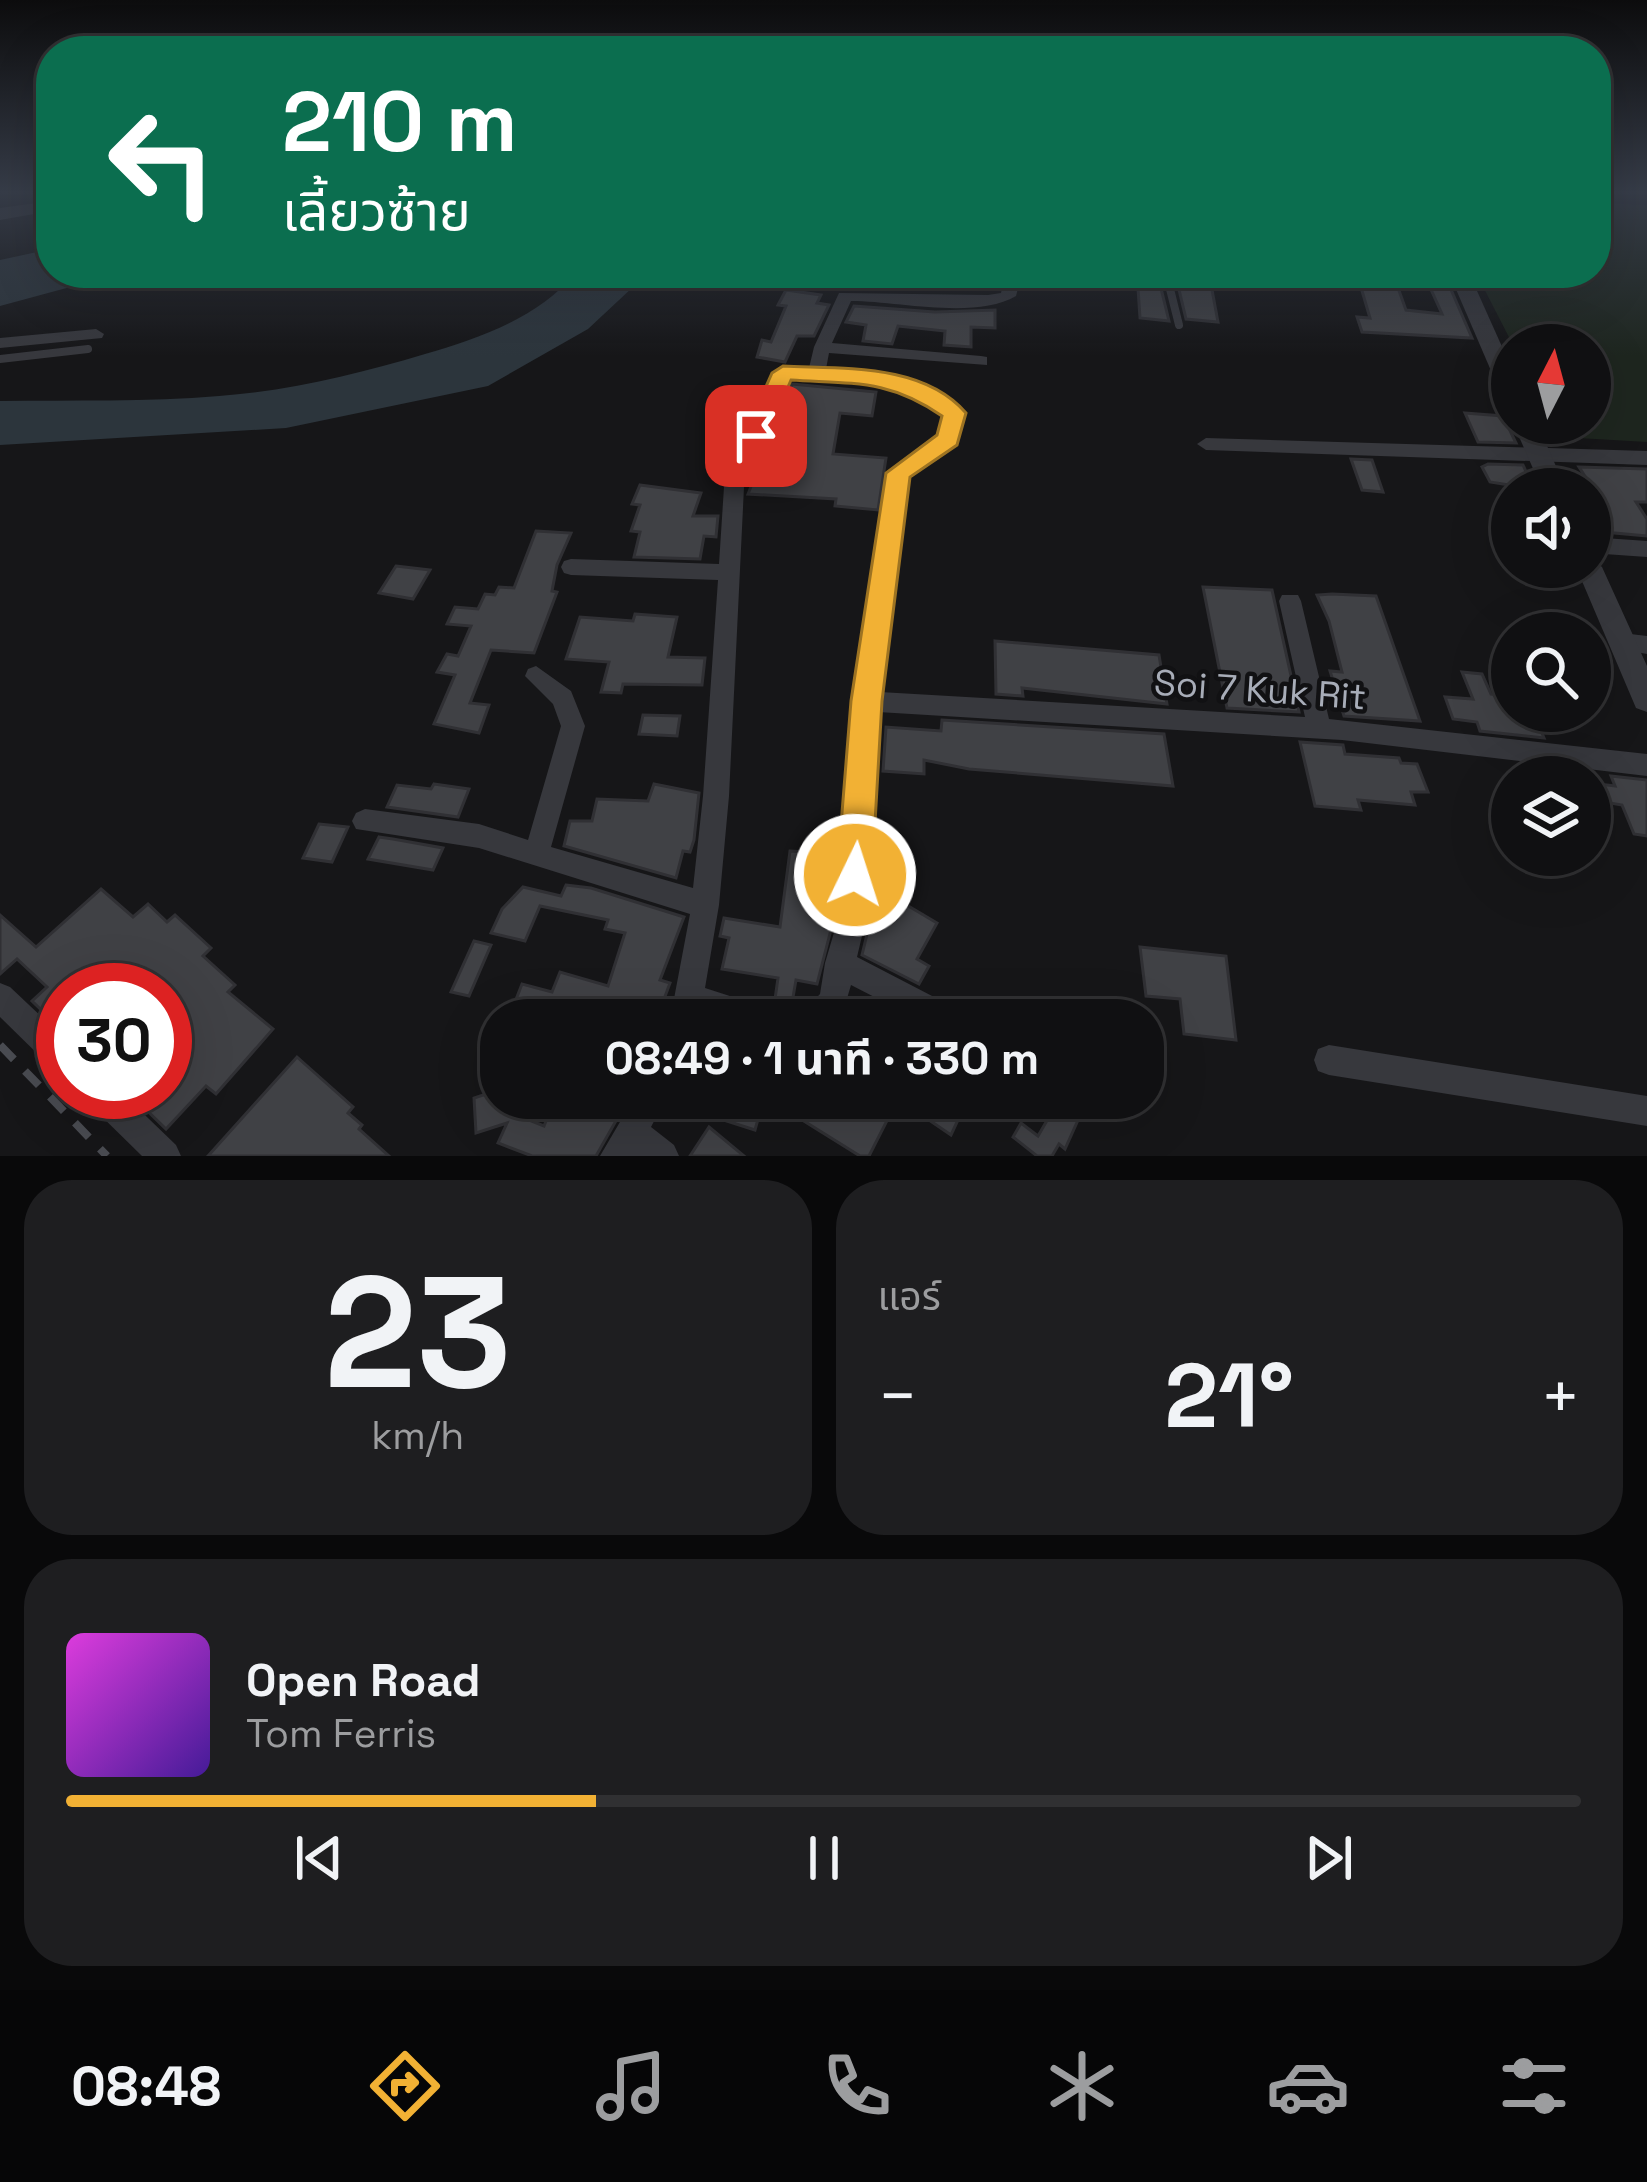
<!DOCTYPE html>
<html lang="th">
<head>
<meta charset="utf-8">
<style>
	body { margin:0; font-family:"Space Grotesk","Noto Sans Thai",sans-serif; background:#1e1e20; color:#f1f3f6; height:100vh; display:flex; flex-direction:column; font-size:45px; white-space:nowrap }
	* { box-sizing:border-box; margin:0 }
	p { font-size:39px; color:#9c9d9f }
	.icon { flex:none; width:66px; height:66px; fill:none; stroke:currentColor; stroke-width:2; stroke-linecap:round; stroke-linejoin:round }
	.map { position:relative; height:1156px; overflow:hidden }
	.panel { display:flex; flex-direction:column; gap:24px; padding:24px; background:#09090a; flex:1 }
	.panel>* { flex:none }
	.banner { position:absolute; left:36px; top:36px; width:1575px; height:252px; border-radius:48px; box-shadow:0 12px 48px #0002,0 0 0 3px #303032; background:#0b6e4f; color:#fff; overflow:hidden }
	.needle { width:78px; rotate:6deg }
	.tools { position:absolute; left:1491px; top:324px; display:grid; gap:24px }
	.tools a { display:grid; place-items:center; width:120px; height:120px; border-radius:50%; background:#101012; box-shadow:0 12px 48px #0002,0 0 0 3px #303032; font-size:60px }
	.speed { position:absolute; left:36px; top:963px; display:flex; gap:24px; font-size:60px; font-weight:700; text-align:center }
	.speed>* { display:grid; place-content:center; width:156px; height:156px; border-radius:50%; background:#101012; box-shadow:0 12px 48px #0002,0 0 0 3px #303032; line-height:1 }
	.speed .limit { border:18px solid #d22; background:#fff; color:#111 }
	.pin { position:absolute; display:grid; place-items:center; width:102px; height:102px; color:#fff; margin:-51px; border-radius:24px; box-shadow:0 6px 18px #0006 }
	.me { position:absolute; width:132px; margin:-66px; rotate:4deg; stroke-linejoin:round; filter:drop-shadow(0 0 9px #0008) }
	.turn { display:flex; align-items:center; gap:42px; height:252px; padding:0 48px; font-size:54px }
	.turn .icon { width:156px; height:156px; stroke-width:2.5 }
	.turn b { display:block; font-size:84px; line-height:102px }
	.big { font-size:90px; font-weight:700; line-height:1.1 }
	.panel .tile { flex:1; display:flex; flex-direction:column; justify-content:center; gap:18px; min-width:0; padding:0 42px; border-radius:48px; background:#1e1e20 }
	.panel .dial { align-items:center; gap:0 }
	.dial b { font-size:156px; line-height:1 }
	.song { display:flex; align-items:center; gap:36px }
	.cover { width:144px; height:144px; border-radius:18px; background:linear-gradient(135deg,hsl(300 70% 55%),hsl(260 70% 35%)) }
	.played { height:12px; border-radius:6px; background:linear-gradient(90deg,#f2b134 35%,#303032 35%) }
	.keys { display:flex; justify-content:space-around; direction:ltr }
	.heat { display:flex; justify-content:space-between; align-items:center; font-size:66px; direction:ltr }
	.panel .tiles { flex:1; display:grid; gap:24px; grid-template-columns:1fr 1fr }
	.tile:last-child { grid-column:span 2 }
	.trip { position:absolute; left:480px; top:999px; width:684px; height:120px; border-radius:48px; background:#101012; box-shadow:0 12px 48px #0002,0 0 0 3px #303032; font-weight:700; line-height:120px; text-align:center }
	.menu { display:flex; height:192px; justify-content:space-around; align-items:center; background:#060607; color:#9c9d9f }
	.menu .icon { width:84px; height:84px }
	.menu .on { color:#f2b134 }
	.menu b { font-size:54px; color:#f1f3f6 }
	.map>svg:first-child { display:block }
	.green { fill:#1e261f }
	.water { fill:#2c353c }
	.building { fill:#404145; stroke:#303034; stroke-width:3 }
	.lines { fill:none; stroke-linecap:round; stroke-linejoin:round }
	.service { stroke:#37383d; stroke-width:8 }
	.minor { fill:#37383d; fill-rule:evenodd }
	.tertiary { fill:#37383d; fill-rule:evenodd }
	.rail { stroke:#4a4c52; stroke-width:8; stroke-dasharray:20 16; stroke-linecap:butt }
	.route { fill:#f2b134; stroke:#9d7322; stroke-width:3 }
	.labels { text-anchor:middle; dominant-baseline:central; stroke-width:9; stroke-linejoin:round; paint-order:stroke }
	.street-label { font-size:36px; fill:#a8adb8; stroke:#111113 }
</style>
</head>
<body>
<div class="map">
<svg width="1647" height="1156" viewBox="0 0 1647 1156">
	<rect width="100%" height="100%" fill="#161618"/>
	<path class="green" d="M1596 203 1647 205V442L1561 437 1553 423H1590V345H1513L1476 273H1596Z"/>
	<g class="water">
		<path d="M51 249V273H122L0 306V260Z"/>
		<path d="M575 273H648L588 329 488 386 286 428 0 445V401C73 400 147 402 219 396 289 391 358 374 425 354 478 339 540 317 575 273Z"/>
	</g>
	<g class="building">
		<path d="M1137 274 1158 276 1169 321 1140 318Z"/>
		<path d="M1176 277 1210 279 1218 322 1186 319Z"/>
		<path d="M1360 284 1397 285 1406 310 1442 314 1429 285H1449L1472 338 1362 332 1357 317 1370 318Z"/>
		<path d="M786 290 821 295 817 303 829 305 814 336H797L785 362 757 357 762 340 771 342 786 306 778 305Z"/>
		<path d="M854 306 935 312 995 310V328L971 327V347L944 345 945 331 898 326 892 344 863 341 866 325 846 322Z"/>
		<path d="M792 384 876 392 872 416 840 413 833 454 886 458 878 510 835 506 836 499 748 494Z"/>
		<path d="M1465 413 1503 416 1516 443 1478 442Z"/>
		<path d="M1351 459 1372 460 1383 492 1362 490Z"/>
		<path d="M1488 464 1523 465 1534 489 1490 482 1482 467Z"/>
		<path d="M1579 467 1647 469V502H1636L1647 519V536L1604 532 1590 507V484Z"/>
		<path d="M640 485 701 493 693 516H718L716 537 704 536 700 559 634 557 640 532 631 531 640 505 632 504Z"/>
		<path d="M536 531 571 533 557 565 552 591 557 592 534 653 491 650 470 703 489 705 479 733 434 724 455 675 437 672 447 654 458 656 471 626 447 624 455 607 478 609 485 594 495 595 499 587 514 588Z"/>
		<path d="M396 566 430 570 413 599 379 593Z"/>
		<path d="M1203 587 1272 590 1299 712 1227 708Z"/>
		<path d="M1332 594 1376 596 1420 721 1344 716 1330 671 1342 672 1329 621 1317 595Z"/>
		<path d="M635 614 677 617 668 657 705 658 702 685 623 684 621 693 601 692 609 662 566 659 580 617 633 621Z"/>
		<path d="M995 641 1159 655 1167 704 1022 688 1023 696 996 694Z"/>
		<path d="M1462 672 1482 674 1491 694 1512 696V711H1533L1544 738 1480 731 1477 722 1453 719 1445 697 1473 699Z"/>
		<path d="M643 715 680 716 677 736 639 734Z"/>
		<path d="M942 720 1164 734 1173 786 969 769 924 760V774L883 771 886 727 941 731Z"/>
		<path d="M1300 742 1343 745 1345 754 1399 758 1401 763 1417 764 1428 792H1411L1415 805 1358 800 1361 810 1315 806Z"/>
		<path d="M1611 776 1647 780V836L1634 834 1622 805 1598 801 1591 783 1615 786Z"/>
		<path d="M434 784 469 789 458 817 387 807 397 785 431 789Z"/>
		<path d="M654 784 699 793 694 840 690 852 683 851 676 878 564 846 570 821H592L597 799 648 801Z"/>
		<path d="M319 824 348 827 332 862 303 858Z"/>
		<path d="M379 837 393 839 443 848 433 870 368 859Z"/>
		<path d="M790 851 839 854 834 918 817 984 796 980 791 1009 774 1006 778 978 722 969 729 938 720 936 724 918 780 927Z"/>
		<path d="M566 885 591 888 684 917 660 980 670 983 663 1002 668 1004 666 1020H531L510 1015 522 984 552 992 560 972 608 986 625 933 605 929 608 920 540 906 525 941 491 933 502 909 523 887 561 896Z"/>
		<path d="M878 888 937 923 917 959 929 966 919 984 862 955Z"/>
		<path d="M101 889 133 917 148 904 167 922 175 915 211 948 203 956 235 985 228 992 273 1029 216 1094 206 1086 166 1129 128 1092H165V990H63V1031L32 1001 47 987 17 959 0 974V915L36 947Z"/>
		<path d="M474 941 491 945 469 996 451 992Z"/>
		<path d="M1140 947 1226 956 1236 1040 1184 1034 1180 999 1146 996Z"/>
		<path d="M297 1057 353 1107 348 1113 362 1125 359 1129 389 1156H208Z"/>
		<path d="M498 1090 499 1108 544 1126 555 1098H629L596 1156H532L498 1143 507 1123 476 1133 474 1098Z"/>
		<path d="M717 1098H764L755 1130 711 1116Z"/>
		<path d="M767 1098H955L965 1105 951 1135 898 1099 869 1156H860Z"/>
		<path d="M1060 1098H1088L1065 1149 1059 1144 1052 1156H1037L1013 1137 1021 1123 1038 1136Z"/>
		<path d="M709 1127 744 1156H690Z"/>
	</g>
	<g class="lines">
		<g class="service">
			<path d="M1166 273 1179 325"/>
			<path d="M0 359 88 349"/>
		</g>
		<g class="minor">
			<path d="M1006 273H1022L1016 296C975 320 898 301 851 301L832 343 981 356 987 357V365L829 353 826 369C871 372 929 380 963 413L955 443 907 476 880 692 1305 717 1279 601 1282 595H1298L1301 601 1329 719 1647 754V776L1342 740 878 712 866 919 857 957 959 1010 964 1020H919L851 985 843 1012 835 1020H800L805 1010 820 994 825 963 838 919 855 701 888 473 940 436 944 415C895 385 846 380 789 379L744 487 729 796 719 905 705 988 773 1010 778 1020H715L700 1016V1020H670L690 914 479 848 356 829 352 821 356 813 365 809 479 824 528 840 561 726 553 704 525 676 528 669 536 666 571 691 585 726 551 847 693 888 703 796 718 580 571 575 564 573 561 567 564 561 571 559 719 564 724 487 774 373 783 368H809L814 347 839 293 988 295 1001 293Z"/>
			<path d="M1251 273H1466L1468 276 1460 281 1259 278Z"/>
			<path d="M96 329 104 334 102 338 0 348V338Z"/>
			<path d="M1206 438 1647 451V465L1206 450 1197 444Z"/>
			<path d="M1590 537 1647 541V557L1590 553Z"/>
			<path d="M1622 633 1647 636V654L1614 648 1611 642 1614 636Z"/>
			<path d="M0 983 10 987 63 1037V1072L52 1068 0 1017Z"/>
			<path d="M1329 1045 1647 1096V1126L1329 1075 1318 1071 1314 1060 1318 1049Z"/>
			<path d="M84 1092H121L176 1145 181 1156H142L88 1103Z"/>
			<path d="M634 1098H666L651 1127 674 1145 679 1156H600Z"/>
		</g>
		<g class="tertiary">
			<path d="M51 201V211L0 220V208Z"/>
			<path d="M1449 273H1469L1512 369V401L1501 394Z"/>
			<path d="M1513 423H1537L1566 489H1542Z"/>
			<path d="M1590 557 1602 567 1647 666V712L1636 708 1576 567H1590Z"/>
		</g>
		<path class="rail" d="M0 1045 107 1156"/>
	</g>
	<linearGradient id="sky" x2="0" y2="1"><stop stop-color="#0c0c0d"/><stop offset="0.54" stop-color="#363c48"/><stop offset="1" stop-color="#363c48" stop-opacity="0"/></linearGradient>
	<rect width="1647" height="356" fill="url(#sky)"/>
	<path class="route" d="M783 366C843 369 923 363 966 413L957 445 910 477 882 701 872 875 867 887 855 892 843 887 837 875 851 701 886 473 937 435 942 416C888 379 854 384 791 380L765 441H748L744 436 772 373Z"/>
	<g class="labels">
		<g class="street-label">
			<text transform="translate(1260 690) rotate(4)">Soi 7 Kuk Rit</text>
		</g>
	</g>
</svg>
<div class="tools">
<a><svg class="needle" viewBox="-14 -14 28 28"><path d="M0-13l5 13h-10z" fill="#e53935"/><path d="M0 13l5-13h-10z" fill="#9c9d9f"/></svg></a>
<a><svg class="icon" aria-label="sound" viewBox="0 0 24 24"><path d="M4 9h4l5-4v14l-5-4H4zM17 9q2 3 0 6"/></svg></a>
<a><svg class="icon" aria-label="search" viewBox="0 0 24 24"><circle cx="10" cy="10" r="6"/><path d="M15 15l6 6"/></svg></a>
<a><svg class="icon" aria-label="layers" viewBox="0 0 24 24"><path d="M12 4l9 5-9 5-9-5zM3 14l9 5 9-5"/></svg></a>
</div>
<div class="speed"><div class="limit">30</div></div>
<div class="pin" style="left:756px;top:436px;background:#d93025"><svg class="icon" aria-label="arrive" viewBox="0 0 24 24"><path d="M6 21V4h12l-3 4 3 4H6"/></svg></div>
<svg class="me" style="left:855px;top:875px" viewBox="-20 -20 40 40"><circle r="17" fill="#f2b134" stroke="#fff" stroke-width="3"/><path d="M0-11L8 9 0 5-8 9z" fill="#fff"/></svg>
<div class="trip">08:49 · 1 นาที · 330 m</div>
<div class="banner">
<div class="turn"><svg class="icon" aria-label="left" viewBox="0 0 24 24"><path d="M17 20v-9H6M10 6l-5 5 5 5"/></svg><div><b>210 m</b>เลี้ยวซ้าย</div></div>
</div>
</div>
<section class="panel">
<div class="tiles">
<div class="tile dial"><b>23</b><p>km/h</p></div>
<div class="tile"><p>แอร์</p>
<div class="heat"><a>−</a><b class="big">21°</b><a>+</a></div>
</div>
<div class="tile">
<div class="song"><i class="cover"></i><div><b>Open Road</b><p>Tom Ferris</p></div></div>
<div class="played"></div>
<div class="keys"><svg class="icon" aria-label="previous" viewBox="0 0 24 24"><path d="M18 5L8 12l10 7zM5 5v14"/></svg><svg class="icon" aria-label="pause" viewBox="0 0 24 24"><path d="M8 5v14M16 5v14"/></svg><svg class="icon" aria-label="next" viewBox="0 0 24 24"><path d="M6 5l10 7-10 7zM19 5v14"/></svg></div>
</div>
</div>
</section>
<nav class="menu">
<b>08:48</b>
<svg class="icon on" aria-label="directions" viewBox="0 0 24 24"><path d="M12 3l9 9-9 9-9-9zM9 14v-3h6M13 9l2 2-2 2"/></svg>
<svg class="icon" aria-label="music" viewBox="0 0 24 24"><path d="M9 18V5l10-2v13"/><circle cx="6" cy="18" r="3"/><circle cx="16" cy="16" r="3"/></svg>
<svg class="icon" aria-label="phone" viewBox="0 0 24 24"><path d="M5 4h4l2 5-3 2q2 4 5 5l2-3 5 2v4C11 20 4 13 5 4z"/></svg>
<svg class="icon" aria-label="climate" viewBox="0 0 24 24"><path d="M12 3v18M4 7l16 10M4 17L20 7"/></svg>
<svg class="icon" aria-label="car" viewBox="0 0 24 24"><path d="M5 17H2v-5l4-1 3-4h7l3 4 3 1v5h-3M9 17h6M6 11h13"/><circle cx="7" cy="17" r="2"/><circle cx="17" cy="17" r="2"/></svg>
<svg class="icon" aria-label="filters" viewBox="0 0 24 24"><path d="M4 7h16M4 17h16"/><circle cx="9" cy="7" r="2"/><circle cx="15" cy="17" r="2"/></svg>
</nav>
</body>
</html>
